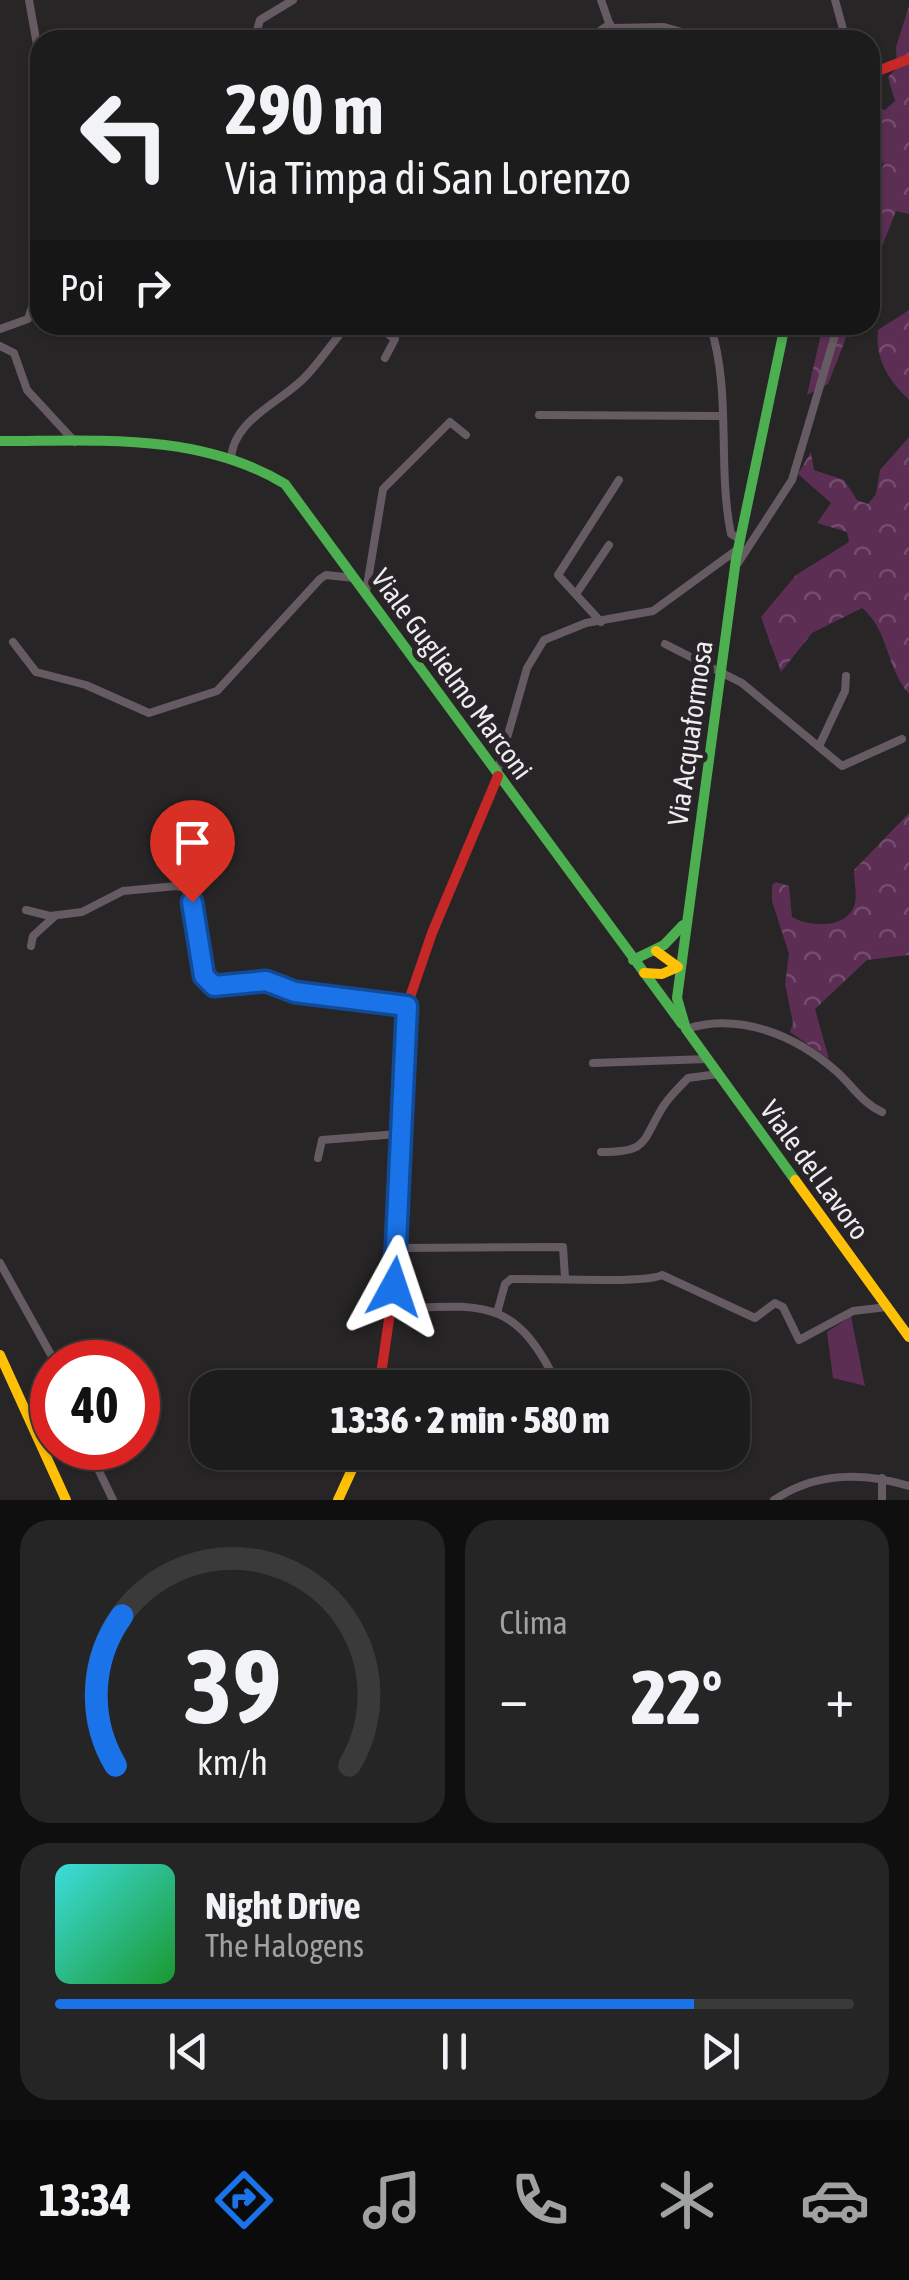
<!DOCTYPE html>
<html lang="it">
<head>
<meta charset="utf-8">
<style>
	body { margin:0; font-family:"Asap Condensed",sans-serif; background:#252525; color:#f1f3f6; height:100vh; display:flex; flex-direction:column; font-size:38px; white-space:nowrap }
	* { box-sizing:border-box; margin:0 }
	p { font-size:32px; color:#a0a1a3 }
	.icon { flex:none; width:55px; height:55px; fill:none; stroke:currentColor; stroke-width:2; stroke-linecap:round; stroke-linejoin:round }
	.map { position:relative; height:1500px; overflow:hidden }
	.panel { display:flex; flex-direction:column; gap:20px; padding:20px; background:#100f0f; flex:1 }
	.panel>* { flex:none }
	.guide { position:absolute; left:30px; top:30px; width:850px; height:305px; border-radius:30px; box-shadow:0 2px 8px #0004,0 0 0 2px #3b3a3b; background:#1d1c1c; color:#f1f3f6; overflow:hidden }
	.speed { position:absolute; left:30px; top:1340px; display:flex; gap:20px; font-size:50px; font-weight:700; text-align:center }
	.speed>* { display:grid; place-content:center; width:130px; height:130px; border-radius:50%; background:#1d1c1c; box-shadow:0 2px 8px #0004,0 0 0 2px #3b3a3b; line-height:1 }
	.speed .limit { border:15px solid #d22; background:#fff; color:#111 }
	.pin { position:absolute; display:grid; place-items:center; width:85px; height:85px; color:#fff; margin:-102px -42px; border-radius:50% 50% 50% 0; rotate:-45deg; box-shadow:0 0 10px #0007 }
	.pin .icon { rotate:45deg }
	.me { position:absolute; width:110px; margin:-55px; rotate:5deg; stroke-linejoin:round; filter:drop-shadow(0 0 8px #0008) }
	.turn { display:flex; align-items:center; gap:35px; height:210px; padding:0 30px; font-size:45px }
	.turn .icon { width:130px; height:130px; stroke-width:2.5 }
	.turn b { display:block; font-size:70px; line-height:85px }
	.then { display:flex; align-items:center; height:95px; padding:0 30px; background:#0003; gap:20px; font-size:38px }
	.big { font-size:75px; font-weight:800; line-height:1.1 }
	.panel .widget { flex:1; display:flex; flex-direction:column; justify-content:center; gap:15px; min-width:0; padding:0 35px; border-radius:30px; background:#252525 }
	.panel .dial { align-items:center; gap:0 }
	.dial svg { height:260px; overflow:visible; fill:none; stroke:#3b3a3b; stroke-width:7; stroke-linecap:round; text-anchor:middle }
	.dial text { fill:#f1f3f6; stroke:none }
	.song { display:flex; align-items:center; gap:30px }
	.cover { width:120px; height:120px; border-radius:15px; background:linear-gradient(135deg,hsl(180 70% 55%),hsl(130 70% 35%)) }
	.played { height:10px; border-radius:5px; background:linear-gradient(90deg,#1a73e8 80%,#3b3a3b 80%) }
	.keys { display:flex; justify-content:space-around; direction:ltr }
	.heat { display:flex; justify-content:space-between; align-items:center; font-size:55px; direction:ltr }
	.panel .tiles { flex:1; display:grid; gap:20px; grid-template-columns:1fr 1fr }
	.widget:last-child { grid-column:span 2 }
	.trip { position:absolute; left:190px; top:1370px; width:560px; height:100px; border-radius:30px; background:#1d1c1c; box-shadow:0 2px 8px #0004,0 0 0 2px #3b3a3b; font-weight:800; line-height:100px; text-align:center }
	.dock { display:flex; height:160px; justify-content:space-around; align-items:center; background:#0c0b0b; color:#a0a1a3 }
	.dock .icon { width:70px; height:70px }
	.dock .current { color:#1a73e8 }
	.dock b { font-size:45px; color:#f1f3f6 }
	.map>svg:first-child { display:block }
	.grass { fill:#5c2e54 }
	.forest { fill:url(#forest-crowns) }
	.lines { fill:none; stroke-linecap:round; stroke-linejoin:round }
	.street { stroke:#665b63; stroke-width:8 }
	.fast { stroke:#4caf50; stroke-width:10 }
	.slow { stroke:#ffc107; stroke-width:10 }
	.jam { stroke:#c62828; stroke-width:10 }
	.route-casing { stroke:#114b97; stroke-width:25 }
	.route { stroke:#1a73e8; stroke-width:18 }
	.labels { text-anchor:middle; dominant-baseline:central; stroke-width:10; stroke-linejoin:round; paint-order:stroke }
	.street-label { font-size:28px; fill:#eeecee; stroke:#282427 }
</style>
</head>
<body>
<div class="map">
<svg width="909" height="1500" viewBox="0 0 909 1500">
	<defs>
		<pattern id="forest-crowns" width="20" height="18" patternUnits="userSpaceOnUse" patternTransform="scale(2.5)"><rect width="20" height="18" fill="#5c2e54"/><path d="M2 6a3 3 0 1 1 6 0M12 15a3 3 0 1 1 6 0" fill="none" stroke="#744c6d"/></pattern>
	</defs>
	<rect width="100%" height="100%" fill="#272526"/>
	<path class="grass" d="M851 1316 865 1386 833 1378 827 1332Z"/>
	<g class="forest">
		<path d="M909 6V214L896 211 870 277V200L884 163 870 162V103L885 110 895 101 888 77 897 68 896 47Z"/>
		<path d="M909 310V400C888 379 875 360 878 330Z"/>
		<path d="M823 325H851L828 384 807 395Z"/>
		<path d="M909 437V694C886 668 889 630 862 608L812 633 781 672 761 617 796 575 849 542 847 532 817 523 831 503 798 474 811 452 814 470 844 480 857 500 868 504 876 494 880 470Z"/>
		<path d="M909 813V955L867 960 815 1009 829 1059 790 1032 793 1023 785 984 789 954 772 901V885L776 882 789 886 792 917C810 927 848 930 855 903 857 893 854 880 854 870Z"/>
	</g>
	<g class="lines">
		<g class="street">
			<path d="M29 0 40 62"/>
			<path d="M601 0 615 40"/>
			<path d="M835 0 846 40"/>
			<path d="M612 28 664 27 700 37 720 34"/>
			<path d="M254 40 260 20 293 0"/>
			<path d="M586 40 610 24"/>
			<path d="M40 145V202"/>
			<path d="M375 325 395 339 385 358"/>
			<path d="M710 325C732 391 717 466 731 534L740 539"/>
			<path d="M0 329 28 319 40 283"/>
			<path d="M0 346 14 353 27 390 75 442"/>
			<path d="M539 415 720 416"/>
			<path d="M231 460C232 419 283 402 307 375 322 359 333 341 348 325"/>
			<path d="M738 563 792 480 838 325"/>
			<path d="M366 592 383 489 450 422 466 435"/>
			<path d="M576 594 609 545"/>
			<path d="M601 622 558 575 619 480"/>
			<path d="M13 642 36 672 86 685 149 713 217 691 320 579 326 575 354 578"/>
			<path d="M665 644 742 683 842 766 902 739"/>
			<path d="M820 744 845 691 846 676"/>
			<path d="M497 773 527 668 544 640 586 623 653 611 738 549"/>
			<path d="M26 910 50 916 82 912 123 891 177 886 185 888C204 915 192 969 214 986L265 981 295 992 407 1006"/>
			<path d="M31 946 33 936 55 916"/>
			<path d="M686 1029C739 1012 795 1035 836 1071 852 1085 862 1103 882 1112"/>
			<path d="M593 1063 707 1059"/>
			<path d="M601 1152C647 1152 641 1144 661 1110 668 1097 679 1088 688 1078L718 1074"/>
			<path d="M318 1158 322 1140 398 1134"/>
			<path d="M398 1248 563 1247 565 1277"/>
			<path d="M0 1263 55 1362"/>
			<path d="M391 1309C482 1305 516 1295 559 1388"/>
			<path d="M497 1313 505 1284 511 1279C539 1278 646 1284 662 1275L755 1318 775 1303 783 1307 799 1340 853 1311 887 1307"/>
			<path d="M88 1448 113 1500"/>
			<path d="M774 1500C815 1472 863 1472 909 1486"/>
			<path d="M882 1500V1478"/>
		</g>
		<g class="fast">
			<path d="M785 325 736 559 677 998 686 1029 795 1180"/>
			<path d="M0 441C97 441 199 432 285 484L682 1024"/>
			<path d="M633 960 664 945 683 925"/>
		</g>
		<g class="slow">
			<path d="M644 973 662 974 678 967 656 951"/>
			<path d="M795 1180 909 1337"/>
			<path d="M0 1355 66 1500"/>
			<path d="M338 1500 360 1452"/>
		</g>
		<g class="jam">
			<path d="M870 74 909 59"/>
			<path d="M379 1388 397 1265 398 1134 407 1006 432 933 498 776"/>
		</g>
	</g>
	<g class="lines">
		<defs>
			<path id="route" d="M192 902 204 976 214 986 266 981 295 992 407 1006 394 1287"/>
		</defs>
		<use href="#route" class="route-casing"/>
		<use href="#route" class="route"/>
	</g>
	<g class="labels">
		<g class="street-label">
			<text transform="translate(452 674) rotate(54)">Viale Guglielmo Marconi</text>
			<text transform="translate(690 733) rotate(-82)">Via Acquaformosa</text>
			<text transform="translate(815 1170) rotate(54)">Viale del Lavoro</text>
		</g>
	</g>
</svg>
<div class="speed"><div class="limit">40</div></div>
<div class="pin" style="left:192px;top:902px;background:#d93025"><svg class="icon" aria-label="arrive" viewBox="0 0 24 24"><path d="M6 21V4h12l-3 4 3 4H6"/></svg></div>
<svg class="me" style="left:394px;top:1287px" viewBox="-20 -20 40 40"><path d="M0-17L14 15 0 8-14 15z" fill="#1a73e8" stroke="#fff" stroke-width="4"/></svg>
<div class="trip">13:36 · 2 min · 580 m</div>
<div class="guide">
<div class="turn"><svg class="icon" aria-label="left" viewBox="0 0 24 24"><path d="M17 20v-9H6M10 6l-5 5 5 5"/></svg><div><b>290 m</b>Via Timpa di San Lorenzo</div></div>
<div class="then">Poi<svg class="icon" aria-label="right" viewBox="0 0 24 24"><path d="M7 20v-9h11M14 6l5 5-5 5"/></svg></div>
</div>
</div>
<section class="panel">
<div class="tiles">
<div class="widget dial"><svg viewBox="0 0 100 80">
<path d="M14 69A42 42 0 1 1 86 69"/>
<path d="M14 69A42 42 0 0 1 16 23" stroke="#1a73e8"/>
<text x="50" y="56" font-size="32" font-weight="700">39</text>
<text x="50" y="72" font-size="11">km/h</text>
</svg></div>
<div class="widget"><p>Clima</p>
<div class="heat"><a>−</a><b class="big">22°</b><a>+</a></div>
</div>
<div class="widget">
<div class="song"><i class="cover"></i><div><b>Night Drive</b><p>The Halogens</p></div></div>
<div class="played"></div>
<div class="keys"><svg class="icon" aria-label="previous" viewBox="0 0 24 24"><path d="M18 5L8 12l10 7zM5 5v14"/></svg><svg class="icon" aria-label="pause" viewBox="0 0 24 24"><path d="M8 5v14M16 5v14"/></svg><svg class="icon" aria-label="next" viewBox="0 0 24 24"><path d="M6 5l10 7-10 7zM19 5v14"/></svg></div>
</div>
</div>
</section>
<nav class="dock">
<b>13:34</b>
<svg class="icon current" aria-label="directions" viewBox="0 0 24 24"><path d="M12 3l9 9-9 9-9-9zM9 14v-3h6M13 9l2 2-2 2"/></svg>
<svg class="icon" aria-label="music" viewBox="0 0 24 24"><path d="M9 18V5l10-2v13"/><circle cx="6" cy="18" r="3"/><circle cx="16" cy="16" r="3"/></svg>
<svg class="icon" aria-label="phone" viewBox="0 0 24 24"><path d="M5 4h4l2 5-3 2q2 4 5 5l2-3 5 2v4C11 20 4 13 5 4z"/></svg>
<svg class="icon" aria-label="climate" viewBox="0 0 24 24"><path d="M12 3v18M4 7l16 10M4 17L20 7"/></svg>
<svg class="icon" aria-label="car" viewBox="0 0 24 24"><path d="M5 17H2v-5l4-1 3-4h7l3 4 3 1v5h-3M9 17h6M6 11h13"/><circle cx="7" cy="17" r="2"/><circle cx="17" cy="17" r="2"/></svg>
</nav>
</body>
</html>
